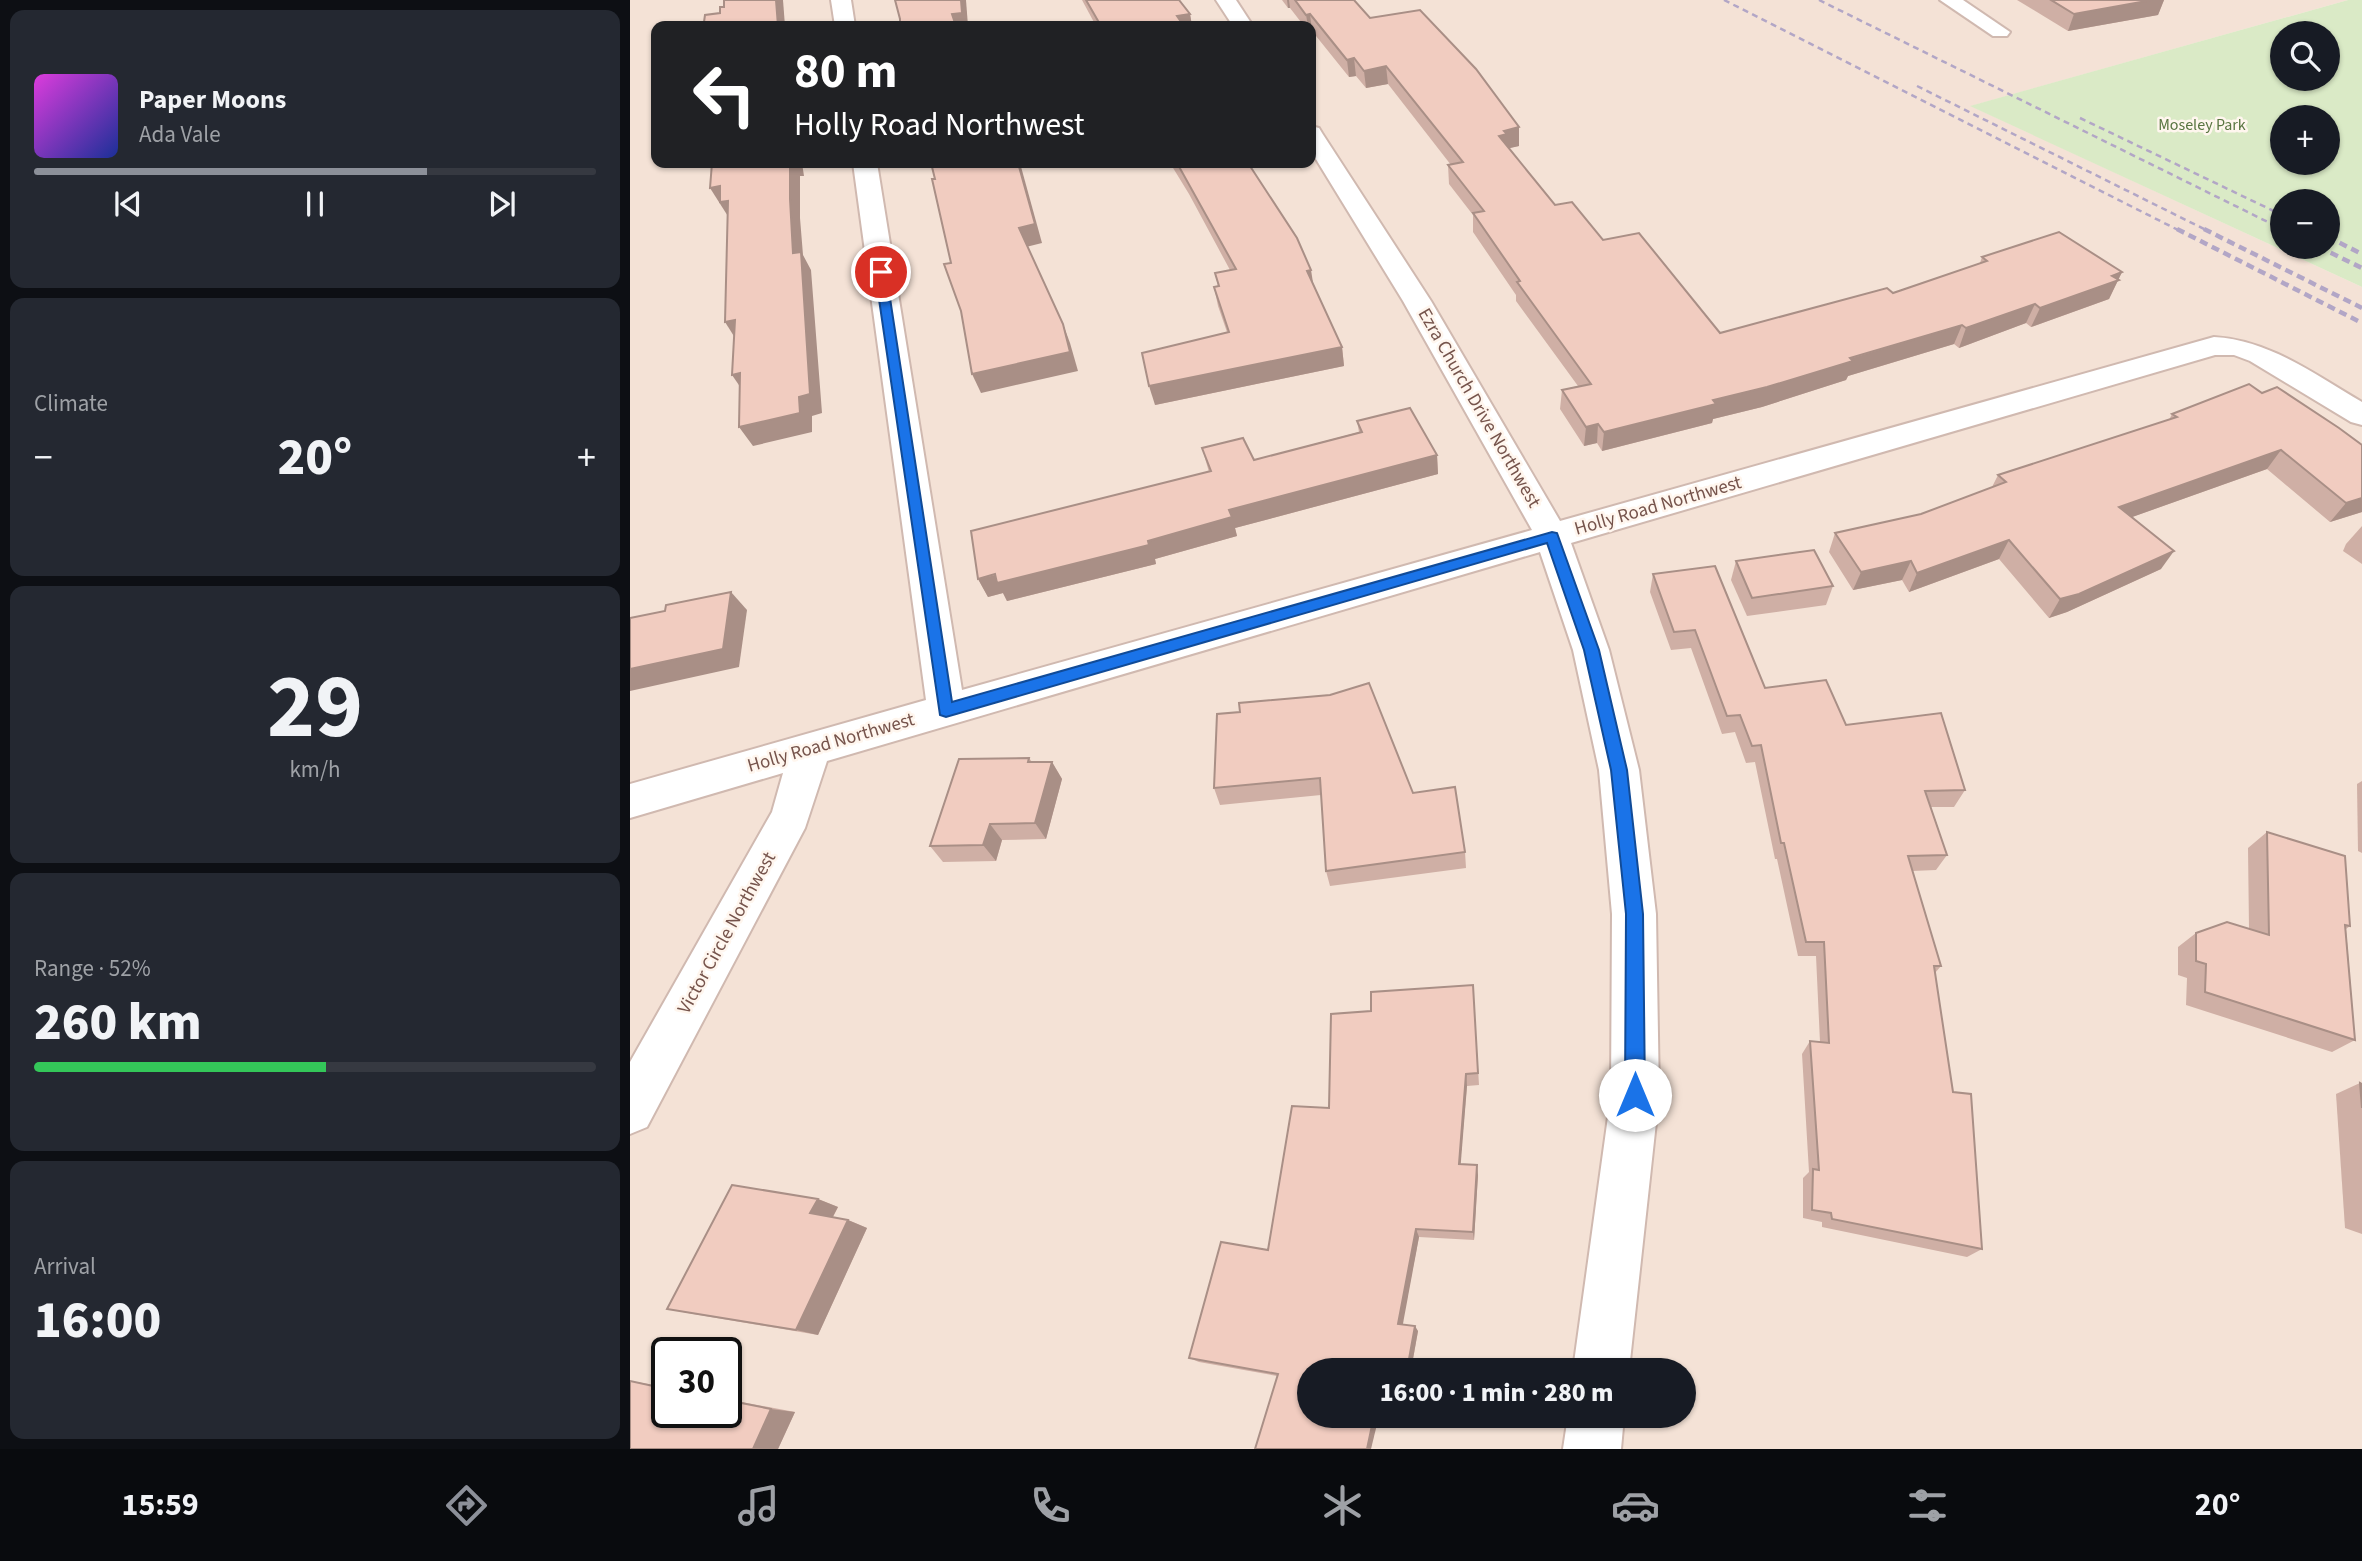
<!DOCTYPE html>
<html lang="en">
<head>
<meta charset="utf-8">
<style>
	body { margin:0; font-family:"Source Sans 3",sans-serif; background:#242831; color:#f1f3f6; height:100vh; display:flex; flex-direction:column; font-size:26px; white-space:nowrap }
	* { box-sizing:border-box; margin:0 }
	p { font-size:23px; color:#9ea1a6 }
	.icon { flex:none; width:38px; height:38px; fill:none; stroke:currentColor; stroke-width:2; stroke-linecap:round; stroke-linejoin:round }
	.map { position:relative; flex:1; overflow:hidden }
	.drawer { display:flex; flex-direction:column; gap:10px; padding:10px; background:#0d0f14; width:630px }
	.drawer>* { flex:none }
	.banner { position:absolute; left:21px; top:21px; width:665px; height:147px; border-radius:14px; box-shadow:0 2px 5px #0004; background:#202124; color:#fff; overflow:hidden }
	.fabs { position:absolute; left:1640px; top:21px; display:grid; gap:14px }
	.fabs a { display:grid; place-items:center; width:70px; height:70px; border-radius:50%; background:#171b24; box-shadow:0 2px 5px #0004; font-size:35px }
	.speed { position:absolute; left:21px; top:1337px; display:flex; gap:14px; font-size:35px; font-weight:700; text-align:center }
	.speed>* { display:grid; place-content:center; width:91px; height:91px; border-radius:50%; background:#171b24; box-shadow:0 2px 5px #0004; line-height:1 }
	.speed .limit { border:4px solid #111; border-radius:10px; background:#fff; color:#111 }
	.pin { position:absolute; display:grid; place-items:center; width:60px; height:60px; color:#fff; margin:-30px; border:4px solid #fff; border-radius:50%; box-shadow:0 2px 7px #0007 }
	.me { position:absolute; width:77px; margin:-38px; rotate:0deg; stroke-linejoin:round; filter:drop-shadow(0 0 5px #0008) }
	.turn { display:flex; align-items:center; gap:24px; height:147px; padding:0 28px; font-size:32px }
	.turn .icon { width:91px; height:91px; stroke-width:2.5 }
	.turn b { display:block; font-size:49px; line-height:60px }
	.big { font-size:52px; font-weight:800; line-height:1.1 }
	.drawer .widget { flex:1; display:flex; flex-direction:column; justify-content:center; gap:10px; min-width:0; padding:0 24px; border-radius:14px; background:#242831 }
	.drawer .dial { align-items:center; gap:0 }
	.dial b { font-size:91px; line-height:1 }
	.song { display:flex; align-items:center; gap:21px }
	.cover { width:84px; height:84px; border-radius:10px; background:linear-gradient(135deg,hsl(300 70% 55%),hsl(230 70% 35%)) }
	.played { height:7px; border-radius:4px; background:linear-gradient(90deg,#8c9099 70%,#363941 70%) }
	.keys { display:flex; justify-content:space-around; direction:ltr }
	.heat { display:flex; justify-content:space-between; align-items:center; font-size:38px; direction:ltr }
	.charge { height:10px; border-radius:5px; background:linear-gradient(90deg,#34c759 52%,#363941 0) }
	.trip { position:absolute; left:667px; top:1358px; width:399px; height:70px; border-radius:35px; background:#171b24; box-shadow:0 2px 5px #0004; font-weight:800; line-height:70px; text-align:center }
	.tabs { display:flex; height:112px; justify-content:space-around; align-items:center; background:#090b0e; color:#9ea1a6 }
	.tabs .icon { width:49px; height:49px }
	.tabs .selected { color:#8c9099 }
	.tabs b { font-size:32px; color:#f1f3f6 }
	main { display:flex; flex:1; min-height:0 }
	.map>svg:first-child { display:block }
	.residential { fill:#f4e2d6; fill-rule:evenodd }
	.green { fill:#daeac6; fill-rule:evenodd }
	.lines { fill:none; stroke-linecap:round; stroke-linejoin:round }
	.minor-casing { stroke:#d0b9b0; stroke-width:4 }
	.minor { fill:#fff; fill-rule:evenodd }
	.rail-far1 { stroke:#b2a6c6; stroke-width:2.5; stroke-dasharray:6 4.5; stroke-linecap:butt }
	.rail { stroke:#b2a6c6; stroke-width:4.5; stroke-dasharray:8 5; stroke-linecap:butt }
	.wall { fill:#cfafa5 }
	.shaded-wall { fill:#a98f86 }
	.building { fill:#f1ccc0; stroke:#a98f86; stroke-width:2 }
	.route { fill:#1a73e8; stroke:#114b97; stroke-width:2 }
	.labels { text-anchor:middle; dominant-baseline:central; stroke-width:5; stroke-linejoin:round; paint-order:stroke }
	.far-park-label { font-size:16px; fill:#597541; stroke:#fff6ee }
	.street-label { font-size:19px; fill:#76544c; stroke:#fff6ee }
</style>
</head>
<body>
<main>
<section class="drawer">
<div class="widget">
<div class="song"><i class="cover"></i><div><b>Paper Moons</b><p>Ada Vale</p></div></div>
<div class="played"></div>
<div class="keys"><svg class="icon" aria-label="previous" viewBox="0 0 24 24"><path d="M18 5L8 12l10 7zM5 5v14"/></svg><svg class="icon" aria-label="pause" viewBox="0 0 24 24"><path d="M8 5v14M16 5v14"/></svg><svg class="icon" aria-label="next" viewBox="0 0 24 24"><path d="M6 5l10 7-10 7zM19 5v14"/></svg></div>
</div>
<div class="widget"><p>Climate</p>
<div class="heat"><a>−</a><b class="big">20°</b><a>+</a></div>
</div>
<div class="widget dial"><b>29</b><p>km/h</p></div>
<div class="widget"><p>Range · 52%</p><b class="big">260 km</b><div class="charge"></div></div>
<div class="widget"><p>Arrival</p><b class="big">16:00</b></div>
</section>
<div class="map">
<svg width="1732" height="1449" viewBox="0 0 1732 1449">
	<rect width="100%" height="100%" fill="#fcf1e8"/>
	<path class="residential" d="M0 0H1718L1341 106 1732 287V1449H0ZM26 26H681V163H26ZM37 1353H96V1412H37ZM679 1370H1054V1416H679Z"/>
	<path class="green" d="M1718 0H1732V287L1340 106ZM1652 33H1698V79H1652ZM1652 117H1698V163H1652ZM1652 201H1698V247H1652Z"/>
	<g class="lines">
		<defs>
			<g id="minor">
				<path d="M201 0H221L225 26H205Z"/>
				<path d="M586 0H606L623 26H603Z"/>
				<path d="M1310 0H1333L1380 32 1377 36H1363Z"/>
				<path d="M681 126 689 128 692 133 801 301 930 521 1584 337C1640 340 1685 375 1732 402V425L1721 422 1620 361 1604 355H1585L941 543 979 650 1009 770 1026 914 1029 1095 999 1370H943L981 1095 982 914 969 770 943 650 910 552 197 761 175 828 17 1127 0 1134V1062L142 812 153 773 0 818V784L296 700 223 163H247L332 690 902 530 773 301 681 151Z"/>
				<path d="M938 1416H994L991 1449H933Z"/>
			</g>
		</defs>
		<use href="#minor" class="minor-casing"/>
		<use href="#minor" class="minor"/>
		<g class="rail-far1">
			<path d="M1094 0 1550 231"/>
			<path d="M1189 0 1652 229"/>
			<path d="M1287 86 1578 231"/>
			<path d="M1450 118 1652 215"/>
		</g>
		<g class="rail">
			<path d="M1547 229 1732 323"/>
			<path d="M1574 229 1732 308"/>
			<path d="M1698 237 1732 254"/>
			<path d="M1689 247 1732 268"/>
		</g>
	</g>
	<g class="wall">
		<path d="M452 0H549L560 14 562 26H466Z"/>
		<path d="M652 0H724L740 18 889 146 879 148 925 205 973 240 1090 333 1263 293 1350 263 1352 257 1492 272 1479 299 1401 327 1396 323 1329 348 1324 344 1218 376 1216 380 1132 407 1083 419 1082 423 972 451 967 443 954 446 930 409 932 390 948 386 886 301V295L843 232V215L819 184 818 165H821L758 84 736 88 726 76 719 77 682 31 681 26H674L660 8H658Z"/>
		<path d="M1387 0H1534L1528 15 1438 31Z"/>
		<path d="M540 163H618L683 283 712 347 714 366 525 405 597 332 588 306 584 287 588 286 585 273 600 270 559 194Z"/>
		<path d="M1619 384 1732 512 1700 522 1637 469 1502 517 1531 569 1437 612 1419 618 1369 559 1279 592 1272 580 1223 590 1199 552 1205 533 1291 514 1362 487 1368 475 1539 420 1542 414Z"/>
		<path d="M727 421 807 455 808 474 605 528 607 536 525 559 526 564 377 601 373 593 358 597 348 579 579 472 572 448 624 460 729 432Z"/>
		<path d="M1732 526V564L1713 551 1716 544Z"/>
		<path d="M1106 561 1203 586 1196 605 1117 616 1101 580Z"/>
		<path d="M1023 574 1135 688 1216 725 1335 790 1324 807H1301L1317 855 1306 870 1282 871 1311 966 1305 973 1323 1092 1352 1249 1337 1257 1192 1227V1222L1173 1218V1178L1179 1172 1172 1054 1180 1041 1190 1042 1186 956H1168L1147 859H1145L1125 762 1116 763 1105 732 1092 734 1061 648 1041 650 1020 592Z"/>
		<path d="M587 714 783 793 835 852 836 868 700 886 696 871 691 795 590 805 584 788Z"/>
		<path d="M399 758 402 762H422L432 779 416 839 372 840 366 861 313 862 300 846Z"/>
		<path d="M1732 781V853L1728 851 1727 784Z"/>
		<path d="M1637 832 1720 926 1716 929 1725 1040 1702 1052 1556 1005 1557 978 1548 975V947L1566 933 1619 929 1618 848Z"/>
		<path d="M843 985 849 1085 837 1086 830 1164 848 1175 844 1240 789 1237 772 1324 788 1331 781 1370H679L647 1376 569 1362 559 1358 638 1250 741 1011Z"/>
		<path d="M1730 1083 1732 1084V1234L1715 1228 1706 1094Z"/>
		<path d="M188 1199 208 1207 203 1217 218 1220 237 1228 188 1335 63 1314 37 1309Z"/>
		<path d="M0 1381 37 1387V1412H96V1399L165 1412 148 1449H0Z"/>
	</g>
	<g class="shaded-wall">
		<path d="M146 0H153L155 26H148Z"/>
		<path d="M331 0H336L338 26H326L322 14Z"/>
		<path d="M657 0H659L660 8H658Z"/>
		<path d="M1522 0H1534L1528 15 1438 31 1444 14Z"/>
		<path d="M560 14 562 26H550L547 16Z"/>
		<path d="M680 14 682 31H681V26H678L676 15Z"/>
		<path d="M724 58 726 76 719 77 717 60Z"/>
		<path d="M756 66 758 84 736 88 734 71Z"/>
		<path d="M889 127V146L876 149 869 136 874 131Z"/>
		<path d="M160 163H172L174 176H170V218L173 255 181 270 192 413 182 416V432L123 446 109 427 160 199Z"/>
		<path d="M388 163H390L412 243 396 247 389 228Z"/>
		<path d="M90 186 101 205V221L80 188Z"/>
		<path d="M681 270 684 289 677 271Z"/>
		<path d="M1492 272 1479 299 1401 327 1410 308Z"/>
		<path d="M1405 304 1396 323 1329 348 1336 328Z"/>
		<path d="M105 320 107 341 95 322Z"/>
		<path d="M433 324 440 343 448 371 351 393 342 374Z"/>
		<path d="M1332 325 1324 344 1218 376 1216 380 1132 407 1083 419 1082 423 972 451 974 432 1083 400Z"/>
		<path d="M712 347 714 366 525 405 519 386Z"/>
		<path d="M110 373 115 394 102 375Z"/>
		<path d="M968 424 967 443 954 446 956 427Z"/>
		<path d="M1651 450 1637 469 1477 526 1489 507Z"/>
		<path d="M807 455 808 474 605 528 607 536 525 559 526 564 377 601 373 593 358 597 348 579 518 541 599 510Z"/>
		<path d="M1732 498V512L1700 522 1716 503Z"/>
		<path d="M1379 540 1369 559 1279 592 1287 573Z"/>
		<path d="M1544 551 1531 569 1437 612 1419 618 1430 599Z"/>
		<path d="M1281 561 1272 580 1223 590 1231 572Z"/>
		<path d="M101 592 117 610 109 667 0 691V669Z"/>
		<path d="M422 762 432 779 416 839 405 823Z"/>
		<path d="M360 824 372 840 366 861 353 845Z"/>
		<path d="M836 1074 837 1086 830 1173 829 1164Z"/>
		<path d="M847 1165 848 1175 844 1240 843 1232Z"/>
		<path d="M188 1199 208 1207 200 1222 180 1213Z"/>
		<path d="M218 1220 237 1228 188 1335 166 1330Z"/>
		<path d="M786 1229 789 1237 772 1329 768 1324Z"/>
		<path d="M785 1326 788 1331 781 1370H777Z"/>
		<path d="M141 1409 165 1412 148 1449H123Z"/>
		<path d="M744 1416H749L741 1449H737Z"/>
	</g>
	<g class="building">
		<path d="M94 0H146L148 26H60V24L74 22 75 15 90 13V7H94Z"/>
		<path d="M265 0H331L332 13 322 14 326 26H270V19Z"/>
		<path d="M456 0H549L560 14 547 16 554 26H471Z"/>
		<path d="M665 0H724L740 18 790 10 846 69 889 127 874 131 877 134 869 136 925 205 942 202 973 240 1009 233 1090 333 1257 288 1263 293 1357 261 1352 257 1429 232 1492 272 1482 276 1489 280 1410 308 1405 304 1336 328 1332 325 1220 358 1223 361 1137 387 1083 400 1086 404 974 432 968 424 956 427 932 390 961 384 887 282 890 281 843 213 854 211 818 165 833 162 756 66 734 71 724 58 717 60 680 14 676 15Z"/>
		<path d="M1421 0H1522L1444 14Z"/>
		<path d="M82 163H160V199L163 253 171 252 180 394 169 397 170 413 109 427 110 373 102 375 105 320 95 322 98 201 90 202V186L80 188Z"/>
		<path d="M301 163H388L405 224 389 228 433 324 440 352 342 374 331 311 314 264 321 263 302 179H305Z"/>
		<path d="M547 163H618L667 238 681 270 677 271 712 347 519 386 512 353 599 332 584 287 589 286 585 273 606 269Z"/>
		<path d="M1619 384 1632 393 1647 387 1709 428 1732 445V498L1716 503 1651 450 1489 507 1544 551 1449 594 1430 599 1379 540 1287 573 1281 561 1231 572 1205 533 1291 514 1376 482 1368 475 1547 417 1542 414Z"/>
		<path d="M780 408 807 455 599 510 602 517 518 541 519 545 367 583 365 574 348 579 341 531 581 471 572 448 613 438 624 460 732 432 727 421Z"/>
		<path d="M1184 550 1203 586 1122 598 1106 561Z"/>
		<path d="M1085 566 1135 688 1196 680 1216 725 1311 713 1335 790 1295 791 1317 855 1278 856 1311 966H1304L1323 1092 1341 1094 1352 1249 1202 1219 1201 1213 1182 1210 1183 1169 1189 1170 1180 1041 1199 1043 1194 942H1176L1154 843H1151L1131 745 1122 746 1110 715 1097 716 1065 630 1044 632 1023 574Z"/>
		<path d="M101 592 93 649 0 669V618L35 611 36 605Z"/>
		<path d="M739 683 783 793 825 787 835 852 696 871 690 778 584 788 587 714 610 712 609 703 700 695Z"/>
		<path d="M399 758 398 762H422L405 823 360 824 353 845 300 846 329 759Z"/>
		<path d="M1637 832 1715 856 1720 926 1715 925 1725 1040 1575 992 1576 964 1566 961V933L1597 922 1639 935Z"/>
		<path d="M843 985 848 1073 836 1074 829 1164 847 1165 843 1232 786 1229 768 1324 785 1326 777 1370H679V1416H744L737 1449H625L648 1374 559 1358 591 1242 638 1250 662 1106 699 1108 701 1014 741 1011V992Z"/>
		<path d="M1730 1083 1732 1084V1108Z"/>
		<path d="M102 1185 188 1199 180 1213 218 1220 166 1330 37 1309Z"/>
		<path d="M0 1381 37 1389V1412H96V1400L141 1409 123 1449H0Z"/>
	</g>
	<path class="route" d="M251 269 256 272 322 702 922 532 927 533 969 650 997 770 1013 914 1015 1095 1012 1102 1005 1105 998 1102 995 1095 996 914 981 770 954 650 917 543 316 717 310 715 245 272Z"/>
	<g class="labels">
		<g class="far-park-label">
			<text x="1572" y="125">Moseley Park</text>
		</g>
		<g class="street-label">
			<text transform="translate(849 408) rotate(60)">Ezra Church Drive Northwest</text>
			<text transform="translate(1028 506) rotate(-16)">Holly Road Northwest</text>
			<text transform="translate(201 743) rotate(-16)">Holly Road Northwest</text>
			<text transform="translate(97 933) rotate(-61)">Victor Circle Northwest</text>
		</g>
	</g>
</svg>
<div class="fabs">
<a><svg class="icon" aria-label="search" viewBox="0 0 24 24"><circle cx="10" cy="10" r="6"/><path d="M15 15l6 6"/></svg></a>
<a>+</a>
<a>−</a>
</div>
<div class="speed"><div class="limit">30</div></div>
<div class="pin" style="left:251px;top:272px;background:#d93025"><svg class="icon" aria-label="arrive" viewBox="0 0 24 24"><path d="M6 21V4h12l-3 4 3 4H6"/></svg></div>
<svg class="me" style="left:1005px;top:1095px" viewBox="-20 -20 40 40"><circle r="19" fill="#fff"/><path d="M0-13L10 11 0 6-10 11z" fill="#1a73e8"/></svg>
<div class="trip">16:00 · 1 min · 280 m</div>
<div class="banner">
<div class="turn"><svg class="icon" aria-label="left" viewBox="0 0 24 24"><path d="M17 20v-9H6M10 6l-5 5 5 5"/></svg><div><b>80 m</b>Holly Road Northwest</div></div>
</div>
</div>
</main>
<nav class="tabs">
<b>15:59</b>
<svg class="icon selected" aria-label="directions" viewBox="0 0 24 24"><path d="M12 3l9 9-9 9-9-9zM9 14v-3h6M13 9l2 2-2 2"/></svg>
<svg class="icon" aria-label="music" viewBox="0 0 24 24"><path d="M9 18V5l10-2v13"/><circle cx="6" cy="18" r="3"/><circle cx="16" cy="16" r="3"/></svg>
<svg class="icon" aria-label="phone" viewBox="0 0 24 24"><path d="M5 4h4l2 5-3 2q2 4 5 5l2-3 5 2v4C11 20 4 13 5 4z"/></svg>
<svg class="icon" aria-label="climate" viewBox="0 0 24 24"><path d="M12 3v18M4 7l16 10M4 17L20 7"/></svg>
<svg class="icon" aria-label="car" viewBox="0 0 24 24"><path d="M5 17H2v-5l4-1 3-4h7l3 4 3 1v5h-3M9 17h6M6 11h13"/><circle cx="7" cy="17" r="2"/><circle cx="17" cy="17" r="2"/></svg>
<svg class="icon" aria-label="filters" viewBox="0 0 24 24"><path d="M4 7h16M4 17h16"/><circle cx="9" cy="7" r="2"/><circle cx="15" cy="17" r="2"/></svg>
<b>20°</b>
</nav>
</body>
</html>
